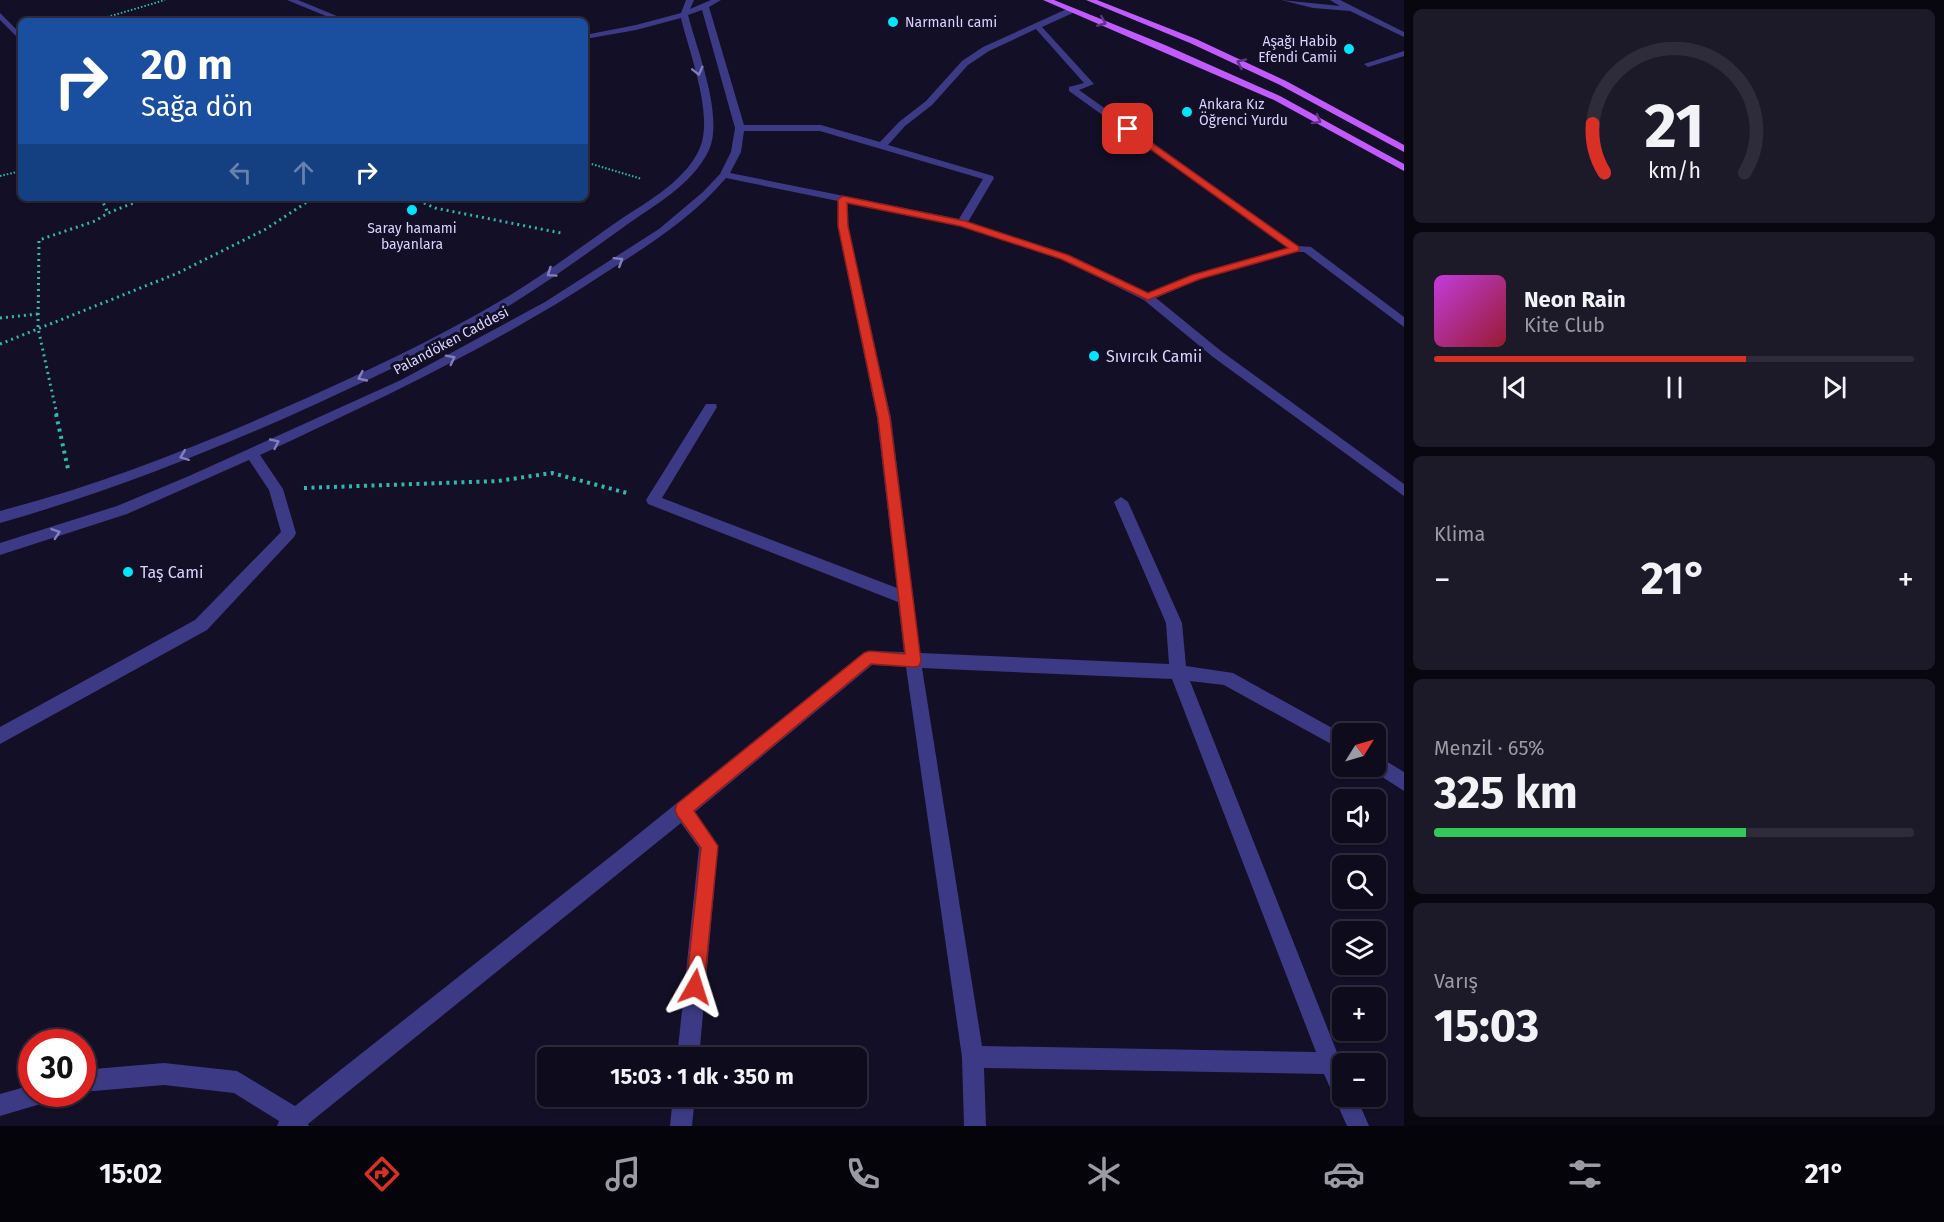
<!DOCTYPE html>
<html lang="tr">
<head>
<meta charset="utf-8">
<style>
	body { margin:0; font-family:"Fira Sans",sans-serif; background:#1c1929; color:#f1f3f6; height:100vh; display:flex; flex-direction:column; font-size:22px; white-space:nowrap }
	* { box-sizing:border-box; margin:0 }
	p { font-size:20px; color:#9b9ba3 }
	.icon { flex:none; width:33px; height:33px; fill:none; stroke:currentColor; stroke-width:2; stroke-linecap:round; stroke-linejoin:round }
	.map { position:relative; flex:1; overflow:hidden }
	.sheet { display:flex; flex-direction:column; gap:9px; padding:9px; background:#08060f; width:540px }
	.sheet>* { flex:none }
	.hud { position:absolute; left:18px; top:18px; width:570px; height:183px; border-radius:9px; box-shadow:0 2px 4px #0004,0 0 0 2px #2e2b3b; background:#1a4fa0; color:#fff; overflow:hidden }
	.needle { width:39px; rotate:53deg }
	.buttons { position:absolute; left:1332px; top:723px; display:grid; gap:12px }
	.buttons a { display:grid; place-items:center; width:54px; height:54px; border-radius:9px; background:#0e0b1c; box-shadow:0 2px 4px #0004,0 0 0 2px #2e2b3b; font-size:30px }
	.speed { position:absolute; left:18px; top:1029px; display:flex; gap:12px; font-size:30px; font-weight:700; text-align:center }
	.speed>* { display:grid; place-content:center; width:78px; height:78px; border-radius:50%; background:#0e0b1c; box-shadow:0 2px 4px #0004,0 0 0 2px #2e2b3b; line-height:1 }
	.speed .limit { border:9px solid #d22; background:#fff; color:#111 }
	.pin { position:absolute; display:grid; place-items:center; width:51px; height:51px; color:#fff; margin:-26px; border-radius:12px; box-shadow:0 3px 9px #0006 }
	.me { position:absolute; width:66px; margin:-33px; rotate:6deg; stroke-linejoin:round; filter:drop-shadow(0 0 4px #0008) }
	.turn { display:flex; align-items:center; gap:21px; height:126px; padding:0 24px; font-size:27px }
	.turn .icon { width:78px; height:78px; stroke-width:2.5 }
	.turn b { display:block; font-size:42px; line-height:51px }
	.lanes { display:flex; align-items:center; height:57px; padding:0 24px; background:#0003; justify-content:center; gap:30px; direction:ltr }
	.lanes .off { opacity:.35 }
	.big { font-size:45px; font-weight:700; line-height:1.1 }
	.sheet .widget { flex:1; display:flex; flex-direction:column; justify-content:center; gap:9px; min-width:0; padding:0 21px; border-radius:9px; background:#1c1929 }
	.sheet .dial { align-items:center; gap:0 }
	.dial svg { height:156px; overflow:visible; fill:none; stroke:#2e2b3b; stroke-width:7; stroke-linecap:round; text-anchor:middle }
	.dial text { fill:#f1f3f6; stroke:none }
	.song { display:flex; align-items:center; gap:18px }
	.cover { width:72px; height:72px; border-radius:9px; background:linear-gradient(135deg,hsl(290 70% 55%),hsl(350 70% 35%)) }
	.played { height:6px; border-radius:3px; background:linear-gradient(90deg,#d93025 65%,#2e2b3b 65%) }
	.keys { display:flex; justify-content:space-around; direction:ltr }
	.heat { display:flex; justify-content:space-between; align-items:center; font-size:33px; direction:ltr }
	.charge { height:9px; border-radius:4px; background:linear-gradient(90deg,#34c759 65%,#2e2b3b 0) }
	.trip { position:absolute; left:537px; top:1047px; width:330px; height:60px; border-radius:9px; background:#0e0b1c; box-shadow:0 2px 4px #0004,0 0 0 2px #2e2b3b; font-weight:700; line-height:60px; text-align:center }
	.dock { display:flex; height:96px; justify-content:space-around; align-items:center; background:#06040b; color:#9b9ba3 }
	.dock .icon { width:42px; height:42px }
	.dock .on { color:#d93025 }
	.dock b { font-size:27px; color:#f1f3f6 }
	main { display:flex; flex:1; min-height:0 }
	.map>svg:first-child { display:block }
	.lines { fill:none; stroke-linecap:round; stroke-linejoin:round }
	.path-far2 { stroke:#2fb8b0; stroke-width:2; stroke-dasharray:1.5 2; stroke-linecap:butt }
	.path-far1 { stroke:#2fb8b0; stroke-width:3; stroke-dasharray:2 4; stroke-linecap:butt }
	.path { stroke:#2fb8b0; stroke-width:4; stroke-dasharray:3 4.5; stroke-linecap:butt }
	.minor { fill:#3d3a85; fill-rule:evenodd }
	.major { fill:#c25bff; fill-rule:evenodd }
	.oneway { stroke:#623188 }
	.oneway2 { stroke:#837fbc }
	.route { fill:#d93025; stroke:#8d1f18; stroke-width:1.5 }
	.poi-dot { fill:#00e5ff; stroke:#130f26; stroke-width:2 }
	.labels { text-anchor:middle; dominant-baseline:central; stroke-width:6; stroke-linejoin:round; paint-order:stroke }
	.far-poi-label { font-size:14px; fill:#d9d4ff; stroke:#130f26; text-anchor:start }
	.far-street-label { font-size:14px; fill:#d9d4ff; stroke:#130f26 }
	.poi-label { font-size:16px; fill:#d9d4ff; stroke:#130f26; text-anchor:start }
</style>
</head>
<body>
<main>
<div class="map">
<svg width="1404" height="1126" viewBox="0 0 1404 1126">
	<rect width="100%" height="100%" fill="#130f26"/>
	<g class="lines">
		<g class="path-far2">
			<path d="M94 21 165 0"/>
			<path d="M585 162 642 179"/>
			<path d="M0 176 21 171"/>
		</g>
		<g class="path-far1">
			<path d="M101 198 108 213"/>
			<path d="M413 198 435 208 561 233"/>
			<path d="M0 318 38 314"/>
			<path d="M0 344 178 273 266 229 313 198"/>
			<path d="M57 415 38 328 39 240 95 221 108 213 146 198"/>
		</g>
		<g class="path">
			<path d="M56 414 68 469"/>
			<path d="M304 488 498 481 552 473 627 493"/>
		</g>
		<g class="minor">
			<path d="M287 0H298L349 21H338Z"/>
			<path d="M686 0H694L690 9 711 0H721L709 7 744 125H821L880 142 899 122 926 101 962 61 983 47 1069 8H1075V12L1042 27 1094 84 1079 90 1298 246 1311 247 1404 317V327L1304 252H1296L1200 279 1156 298 1221 351 1404 484V496L1213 357 1144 300 1061 259 960 226 848 203V227L891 418 920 653 1169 664 1166 623 1114 502 1121 497 1128 502 1182 623 1186 666 1233 673 1343 734 1342 750 1224 685 1190 681 1342 1065V1096H1356L1369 1126H1347L1324 1074 984 1068 986 1126H964L962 1057 906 667 872 665 695 812 718 846 699 1058H677L699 848 681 823 308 1124 309 1126H277L279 1121 234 1093 164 1085 82 1092V1070L164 1063 237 1071 295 1106 615 853 863 653 869 651 904 652 898 602 648 504 646 500 706 404H716L717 407 662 498 897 588 877 418 838 227V201L726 178C692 218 649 245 605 273 496 345 379 400 260 455L283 489 296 533 294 537 207 630 0 744V727L195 620 281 532 269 490 249 460 127 514 0 555V543L117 506 189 476 401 380 545 302 659 229 703 192 720 174 731 152 735 128 702 10 688 15C697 50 724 116 709 150 692 186 652 206 621 229 586 254 552 279 515 302 452 341 384 373 316 404 213 451 109 492 0 523V511C95 486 186 451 277 411 355 377 433 341 507 297 543 275 577 250 611 226 642 204 682 185 699 150 715 117 689 52 681 18L636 30 585 39V35L636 25 681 13ZM1036 29 1084 83 1069 87V91L1288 248 1192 275 1148 293 1069 255 968 222 994 178 993 176 888 145 905 126 932 105 968 65 989 51ZM744 131H820L983 179 959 219 730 173 741 152ZM922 668 1172 679 1316 1052 982 1046Z"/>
			<path d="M1281 0 1340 6 1330 0H1340L1404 32V37L1350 11 1313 8Z"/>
			<path d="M0 13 21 34V41L0 20Z"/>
			<path d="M1404 51V56L1368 67 1364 64Z"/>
			<path d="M1376 755 1404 772V791L1370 769 1369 766H1376Z"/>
			<path d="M32 1085V1094H50L47 1102 0 1116V1094Z"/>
			<path d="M673 1096H695L692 1126H670Z"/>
		</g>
		<g class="major">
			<path d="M1043 0H1054L1165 45 1280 96 1404 164V171L1274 100Z"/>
			<path d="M1086 0H1097L1196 39 1286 81 1404 145V152L1280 85 1190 43Z"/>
		</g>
	</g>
	<defs><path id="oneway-chevron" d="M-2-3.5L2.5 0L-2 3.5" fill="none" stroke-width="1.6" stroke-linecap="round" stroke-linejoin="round" transform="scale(1.5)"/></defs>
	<g class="oneway">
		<use href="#oneway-chevron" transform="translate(1102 22) rotate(23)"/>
		<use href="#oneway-chevron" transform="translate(1241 63) rotate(-155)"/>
		<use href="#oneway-chevron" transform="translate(1317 120) rotate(29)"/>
	</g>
	<g class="oneway2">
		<use href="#oneway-chevron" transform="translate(698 71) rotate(76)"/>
		<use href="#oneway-chevron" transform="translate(619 261) rotate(-32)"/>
		<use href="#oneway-chevron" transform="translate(551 273) rotate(146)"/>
		<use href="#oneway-chevron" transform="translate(451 359) rotate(-27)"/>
		<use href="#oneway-chevron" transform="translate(362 377) rotate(155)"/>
		<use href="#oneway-chevron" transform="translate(275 443) rotate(-25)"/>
		<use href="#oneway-chevron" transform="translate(184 456) rotate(159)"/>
		<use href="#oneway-chevron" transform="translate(56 533) rotate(-19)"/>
	</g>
	<path class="route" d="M1128 126 1299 247V251L1200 279 1148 300 1061 259 960 226 847 203 848 226 890 418 921 661 919 666 914 667 871 664 694 811 718 846 704 987 702 994 695 996 688 994 686 987 701 848 677 815 675 810 677 804 864 653 869 651 905 654 878 418 838 226V199L843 196 965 221 1068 255 1148 293 1192 275 1288 248 1125 131 1124 129Z"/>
	<g class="poi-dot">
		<circle cx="893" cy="22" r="6"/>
		<circle cx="1349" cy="49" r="6"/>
		<circle cx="1187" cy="112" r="6"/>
		<circle cx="412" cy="210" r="6"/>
		<circle cx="1094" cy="356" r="6"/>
		<circle cx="128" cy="572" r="6"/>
	</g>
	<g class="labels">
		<g class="far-poi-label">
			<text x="905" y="22">Narmanlı cami</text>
			<text x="1337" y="41" text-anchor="end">Aşağı Habib<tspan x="1337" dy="16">Efendi Camii</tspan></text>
			<text x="1199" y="104">Ankara Kız<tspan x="1199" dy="16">Öğrenci Yurdu</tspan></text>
			<text x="412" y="228" text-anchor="middle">Saray hamami<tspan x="412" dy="16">bayanlara</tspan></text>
		</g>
		<g class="far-street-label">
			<text transform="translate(451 341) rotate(-28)">Palandöken Caddesi</text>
		</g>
		<g class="poi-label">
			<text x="1106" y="356">Sıvırcık Camii</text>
			<text x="140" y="572">Taş Cami</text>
		</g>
	</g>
</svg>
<div class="buttons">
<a><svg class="needle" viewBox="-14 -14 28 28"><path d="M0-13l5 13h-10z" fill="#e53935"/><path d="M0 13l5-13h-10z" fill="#9b9ba3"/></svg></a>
<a><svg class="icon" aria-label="sound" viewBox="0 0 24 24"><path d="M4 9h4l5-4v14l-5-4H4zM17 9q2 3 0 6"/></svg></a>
<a><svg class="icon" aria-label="search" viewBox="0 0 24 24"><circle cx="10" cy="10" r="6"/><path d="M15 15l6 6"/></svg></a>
<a><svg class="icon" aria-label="layers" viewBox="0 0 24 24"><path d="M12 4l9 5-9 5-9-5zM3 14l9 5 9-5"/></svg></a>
<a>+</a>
<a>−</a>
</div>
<div class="speed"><div class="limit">30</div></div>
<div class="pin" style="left:1128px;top:129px;background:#d93025"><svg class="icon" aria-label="arrive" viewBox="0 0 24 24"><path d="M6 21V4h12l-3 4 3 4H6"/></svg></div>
<svg class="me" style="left:695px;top:987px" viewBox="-20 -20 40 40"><path d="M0-17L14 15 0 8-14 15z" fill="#d93025" stroke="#fff" stroke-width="4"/></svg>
<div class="trip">15:03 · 1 dk · 350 m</div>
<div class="hud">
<div class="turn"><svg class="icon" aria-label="right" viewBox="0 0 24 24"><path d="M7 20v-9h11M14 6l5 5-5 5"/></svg><div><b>20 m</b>Sağa dön</div></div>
<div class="lanes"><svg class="icon off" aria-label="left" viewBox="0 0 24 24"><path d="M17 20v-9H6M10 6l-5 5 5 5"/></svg><svg class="icon off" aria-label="ahead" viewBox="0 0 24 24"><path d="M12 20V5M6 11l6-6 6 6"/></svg><svg class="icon" aria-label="right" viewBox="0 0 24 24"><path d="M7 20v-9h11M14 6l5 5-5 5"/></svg></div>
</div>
</div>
<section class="sheet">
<div class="widget dial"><svg viewBox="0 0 100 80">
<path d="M14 69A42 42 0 1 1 86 69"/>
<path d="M14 69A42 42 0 0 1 8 44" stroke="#d93025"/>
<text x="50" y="56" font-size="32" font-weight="700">21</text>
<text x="50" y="72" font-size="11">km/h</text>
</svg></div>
<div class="widget">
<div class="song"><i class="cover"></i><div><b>Neon Rain</b><p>Kite Club</p></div></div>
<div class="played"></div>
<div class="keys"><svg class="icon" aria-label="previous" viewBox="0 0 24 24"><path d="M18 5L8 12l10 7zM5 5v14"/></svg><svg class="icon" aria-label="pause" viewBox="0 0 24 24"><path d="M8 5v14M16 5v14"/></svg><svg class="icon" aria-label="next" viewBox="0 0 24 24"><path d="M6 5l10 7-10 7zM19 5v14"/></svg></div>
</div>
<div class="widget"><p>Klima</p>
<div class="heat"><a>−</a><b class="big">21°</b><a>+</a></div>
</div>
<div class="widget"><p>Menzil · 65%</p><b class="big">325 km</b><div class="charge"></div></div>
<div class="widget"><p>Varış</p><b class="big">15:03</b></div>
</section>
</main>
<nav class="dock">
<b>15:02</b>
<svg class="icon on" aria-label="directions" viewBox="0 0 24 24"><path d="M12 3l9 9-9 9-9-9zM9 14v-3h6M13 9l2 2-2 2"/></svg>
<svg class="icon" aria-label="music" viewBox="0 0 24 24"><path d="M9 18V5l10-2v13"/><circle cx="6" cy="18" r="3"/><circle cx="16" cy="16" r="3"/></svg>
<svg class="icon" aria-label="phone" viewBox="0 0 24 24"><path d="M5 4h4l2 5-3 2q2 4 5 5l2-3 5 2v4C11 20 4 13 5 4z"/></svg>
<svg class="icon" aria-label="climate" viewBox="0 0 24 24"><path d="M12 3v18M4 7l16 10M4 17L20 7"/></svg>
<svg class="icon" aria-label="car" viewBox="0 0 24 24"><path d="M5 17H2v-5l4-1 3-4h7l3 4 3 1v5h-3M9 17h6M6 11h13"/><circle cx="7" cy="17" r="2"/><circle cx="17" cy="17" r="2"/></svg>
<svg class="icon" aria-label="filters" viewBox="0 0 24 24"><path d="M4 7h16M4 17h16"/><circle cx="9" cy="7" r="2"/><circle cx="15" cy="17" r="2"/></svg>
<b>21°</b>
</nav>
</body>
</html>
